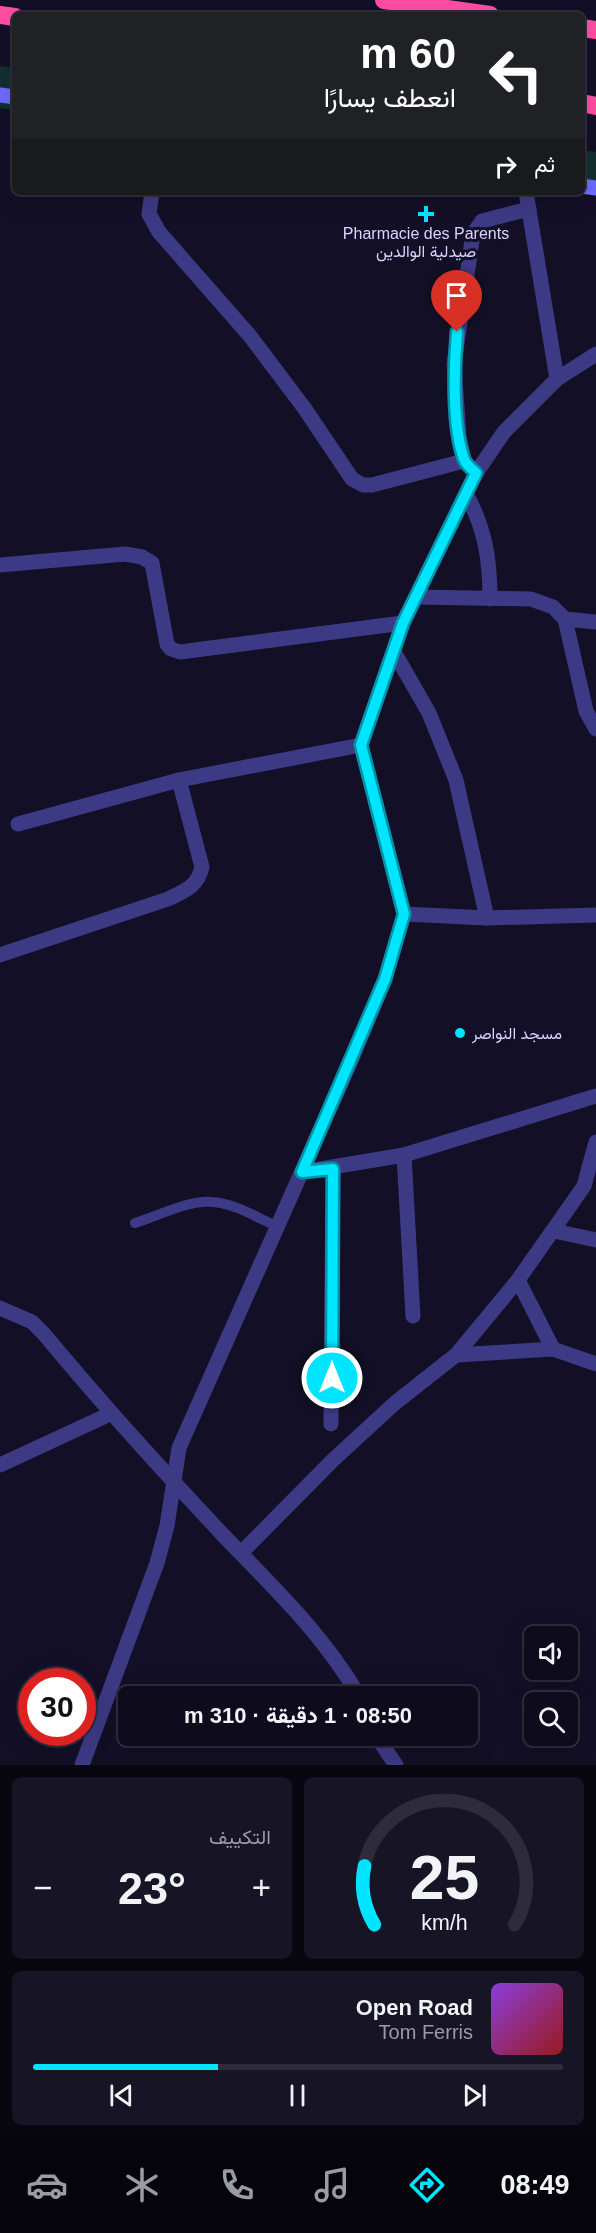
<!DOCTYPE html>
<html lang="ar">
<head>
<meta charset="utf-8">
<style>
	body { margin:0; font-family:Helvetica,Vazirmatn,sans-serif; background:#171425; color:#f1f3f6; direction:rtl; height:100vh; display:flex; flex-direction:column; font-size:22px; white-space:nowrap }
	* { box-sizing:border-box; margin:0 }
	p { font-size:20px; color:#9b9ba3 }
	.icon { flex:none; width:33px; height:33px; fill:none; stroke:currentColor; stroke-width:2; stroke-linecap:round; stroke-linejoin:round }
	.map { position:relative; height:1765px; overflow:hidden; direction:ltr }
	.side { display:flex; flex-direction:column; gap:12px; padding:12px; background:#08060f; flex:1 }
	.side>* { flex:none }
	.hud { position:absolute; left:12px; top:12px; width:573px; height:183px; border-radius:9px; box-shadow:0 6px 24px #0002,0 0 0 2px #2e2b3b; direction:rtl; background:#202124; color:#fff; overflow:hidden }
	.tools { position:absolute; left:524px; top:1626px; display:grid; gap:12px }
	.tools a { display:grid; place-items:center; width:54px; height:54px; border-radius:9px; background:#0e0b1c; box-shadow:0 6px 24px #0002,0 0 0 2px #2e2b3b; font-size:30px }
	.speed { position:absolute; left:18px; top:1668px; display:flex; gap:12px; font-size:30px; font-weight:700; text-align:center }
	.speed>* { display:grid; place-content:center; width:78px; height:78px; border-radius:50%; background:#0e0b1c; box-shadow:0 6px 24px #0002,0 0 0 2px #2e2b3b; line-height:1 }
	.speed .limit { border:9px solid #d22; background:#fff; color:#111 }
	.pin { position:absolute; display:grid; place-items:center; width:51px; height:51px; color:#fff; margin:-62px -26px; border-radius:50% 50% 50% 0; rotate:-45deg; box-shadow:0 0 6px #0007 }
	.pin .icon { rotate:45deg }
	.me { position:absolute; width:66px; margin:-33px; rotate:0deg; stroke-linejoin:round; filter:drop-shadow(0 0 4px #0008) }
	.turn { display:flex; align-items:center; gap:21px; height:126px; padding:0 30px; font-size:27px }
	.turn .icon { width:78px; height:78px; stroke-width:2.5 }
	.turn b { display:block; font-size:42px; line-height:51px }
	.then { display:flex; align-items:center; height:57px; padding:0 30px; background:#0003; gap:12px; font-size:22px }
	.big { font-size:45px; font-weight:700; line-height:1.1 }
	.side .card { flex:1; display:flex; flex-direction:column; justify-content:center; gap:9px; min-width:0; padding:0 21px; border-radius:9px; background:#171425 }
	.side .dial { align-items:center; gap:0 }
	.dial svg { height:156px; overflow:visible; fill:none; stroke:#2e2b3b; stroke-width:7; stroke-linecap:round; text-anchor:middle }
	.dial text { fill:#f1f3f6; stroke:none }
	.song { display:flex; align-items:center; gap:18px }
	.cover { width:72px; height:72px; border-radius:9px; background:linear-gradient(135deg,hsl(270 70% 55%),hsl(0 70% 35%)) }
	.played { height:6px; border-radius:3px; background:linear-gradient(90deg,#00e5ff 35%,#2e2b3b 35%) }
	.keys { display:flex; justify-content:space-around; direction:ltr }
	.heat { display:flex; justify-content:space-between; align-items:center; font-size:33px; direction:ltr }
	.side .tiles { flex:1; display:grid; gap:12px; grid-template-columns:1fr 1fr }
	.card:last-child { grid-column:span 2 }
	.trip { position:absolute; left:118px; top:1686px; width:360px; height:60px; border-radius:9px; background:#0e0b1c; box-shadow:0 6px 24px #0002,0 0 0 2px #2e2b3b; font-weight:700; line-height:60px; text-align:center; direction:rtl }
	.tabs { display:flex; height:96px; justify-content:space-around; align-items:center; background:#06040b; color:#9b9ba3 }
	.tabs .icon { width:42px; height:42px }
	.tabs .active { color:#00e5ff }
	.tabs b { font-size:27px; color:#f1f3f6 }
	.map>svg:first-child { display:block }
	.green { fill:#12302f }
	.lines { fill:none; stroke-linecap:round; stroke-linejoin:round }
	.lane { stroke:#3d3a85; stroke-width:10 }
	.street { stroke:#3d3a85; stroke-width:15 }
	.secondary { stroke:#6f6bff; stroke-width:15 }
	.highway { stroke:#ff4fa3; stroke-width:18 }
	.route-casing { stroke:#0095a6; stroke-width:15 }
	.route { stroke:#00e5ff; stroke-width:10 }
	.poi-dot { fill:#00e5ff; stroke:#130f26; stroke-width:2 }
	.labels { text-anchor:middle; dominant-baseline:central; stroke-width:6; stroke-linejoin:round; paint-order:stroke }
	.poi-label { font-size:16px; fill:#d9d4ff; stroke:#130f26 }
</style>
</head>
<body>
<div class="map">
<svg width="596" height="1765" viewBox="0 0 596 1765">
	<rect width="100%" height="100%" fill="#130f26"/>
	<g class="green">
		<path d="M0 66 15 68V110L0 108Z"/>
		<path d="M582 150 596 152V185L582 183Z"/>
	</g>
	<g class="lines">
		<path class="lane" d="M135 1223C158 1216 188 1200 212 1202 234 1203 258 1218 278 1227"/>
		<g class="street">
			<path d="M152 192 149 214 159 232 250 336 305 409 352 479 363 485H372L464 461"/>
			<path d="M526 192 557 379"/>
			<path d="M471 468 464 461 459 436 454 364 473 234 482 221 529 209"/>
			<path d="M466 494C485 528 490 559 490 599"/>
			<path d="M0 565 125 554 142 557 152 563 167 644 171 649 180 652 403 623"/>
			<path d="M417 597 531 599 553 607 565 619 596 622"/>
			<path d="M565 619 586 711 596 729"/>
			<path d="M394 652 429 713 456 780 487 918"/>
			<path d="M18 824 179 780 361 745"/>
			<path d="M404 914 487 918 596 915"/>
			<path d="M0 955 168 899C185 891 198 886 202 867L179 780"/>
			<path d="M404 1155 413 1316"/>
			<path d="M302 1172 404 1155 596 1096"/>
			<path d="M554 1231 596 1240"/>
			<path d="M518 1280 553 1349"/>
			<path d="M0 1308 32 1322 44 1334C102 1404 162 1470 224 1536 274 1588 322 1633 359 1696"/>
			<path d="M456 1355 553 1349 596 1364"/>
			<path d="M331 1424 333 1169"/>
			<path d="M0 1465 110 1414"/>
			<path d="M241 1553 333 1460 395 1403 456 1355 518 1280 584 1186 596 1142"/>
			<path d="M376 1736 396 1765"/>
			<path d="M82 1765 157 1563 167 1526 179 1448 350 1063 385 979 404 914 361 745 403 623 476 473 504 432 557 379 596 354"/>
		</g>
		<g class="secondary">
			<path d="M0 95 15 97"/>
			<path d="M582 186 596 188"/>
		</g>
		<g class="highway">
			<path d="M384 0 490 15"/>
			<path d="M0 15 15 17"/>
			<path d="M582 28 596 30"/>
			<path d="M582 103 596 106"/>
		</g>
	</g>
	<g class="lines">
		<defs>
			<path id="route" d="M332 1378 333 1169 302 1172 385 979 404 914 361 745 403 623 476 473C472 469 466 465 464 459 452 427 454 366 457 332"/>
		</defs>
		<use href="#route" class="route-casing"/>
		<use href="#route" class="route"/>
	</g>
	<g class="poi-dot">
		<path d="M423 205h6v6h6v6h-6v6h-6v-6h-6v-6h6z"/>
		<circle cx="460" cy="1033" r="6"/>
	</g>
	<g class="labels">
		<g class="poi-label">
			<text x="426" y="233">Pharmacie des Parents<tspan x="426" dy="18">صيدلية الوالدين</tspan></text>
			<text x="472" y="1033" text-anchor="start">مسجد النواصر</text>
		</g>
	</g>
</svg>
<div class="tools">
<a><svg class="icon" aria-label="sound" viewBox="0 0 24 24"><path d="M4 9h4l5-4v14l-5-4H4zM17 9q2 3 0 6"/></svg></a>
<a><svg class="icon" aria-label="search" viewBox="0 0 24 24"><circle cx="10" cy="10" r="6"/><path d="M15 15l6 6"/></svg></a>
</div>
<div class="speed"><div class="limit">30</div></div>
<div class="pin" style="left:457px;top:332px;background:#d93025"><svg class="icon" aria-label="arrive" viewBox="0 0 24 24"><path d="M6 21V4h12l-3 4 3 4H6"/></svg></div>
<svg class="me" style="left:332px;top:1378px" viewBox="-20 -20 40 40"><circle r="17" fill="#00e5ff" stroke="#fff" stroke-width="3"/><path d="M0-11L8 9 0 5-8 9z" fill="#fff"/></svg>
<div class="trip">08:50 · 1 دقيقة · 310 m</div>
<div class="hud">
<div class="turn"><svg class="icon" aria-label="left" viewBox="0 0 24 24"><path d="M17 20v-9H6M10 6l-5 5 5 5"/></svg><div><b>60 m</b>انعطف يسارًا</div></div>
<div class="then">ثم<svg class="icon" aria-label="right" viewBox="0 0 24 24"><path d="M7 20v-9h11M14 6l5 5-5 5"/></svg></div>
</div>
</div>
<section class="side">
<div class="tiles">
<div class="card dial"><svg viewBox="0 0 100 80">
<path d="M14 69A42 42 0 1 1 86 69"/>
<path d="M14 69A42 42 0 0 1 9 39" stroke="#00e5ff"/>
<text x="50" y="56" font-size="32" font-weight="700">25</text>
<text x="50" y="72" font-size="11">km/h</text>
</svg></div>
<div class="card"><p>التكييف</p>
<div class="heat"><a>−</a><b class="big">23°</b><a>+</a></div>
</div>
<div class="card">
<div class="song"><i class="cover"></i><div><b>Open Road</b><p>Tom Ferris</p></div></div>
<div class="played"></div>
<div class="keys"><svg class="icon" aria-label="previous" viewBox="0 0 24 24"><path d="M18 5L8 12l10 7zM5 5v14"/></svg><svg class="icon" aria-label="pause" viewBox="0 0 24 24"><path d="M8 5v14M16 5v14"/></svg><svg class="icon" aria-label="next" viewBox="0 0 24 24"><path d="M6 5l10 7-10 7zM19 5v14"/></svg></div>
</div>
</div>
</section>
<nav class="tabs">
<b>08:49</b>
<svg class="icon active" aria-label="directions" viewBox="0 0 24 24"><path d="M12 3l9 9-9 9-9-9zM9 14v-3h6M13 9l2 2-2 2"/></svg>
<svg class="icon" aria-label="music" viewBox="0 0 24 24"><path d="M9 18V5l10-2v13"/><circle cx="6" cy="18" r="3"/><circle cx="16" cy="16" r="3"/></svg>
<svg class="icon" aria-label="phone" viewBox="0 0 24 24"><path d="M5 4h4l2 5-3 2q2 4 5 5l2-3 5 2v4C11 20 4 13 5 4z"/></svg>
<svg class="icon" aria-label="climate" viewBox="0 0 24 24"><path d="M12 3v18M4 7l16 10M4 17L20 7"/></svg>
<svg class="icon" aria-label="car" viewBox="0 0 24 24"><path d="M5 17H2v-5l4-1 3-4h7l3 4 3 1v5h-3M9 17h6M6 11h13"/><circle cx="7" cy="17" r="2"/><circle cx="17" cy="17" r="2"/></svg>
</nav>
</body>
</html>
